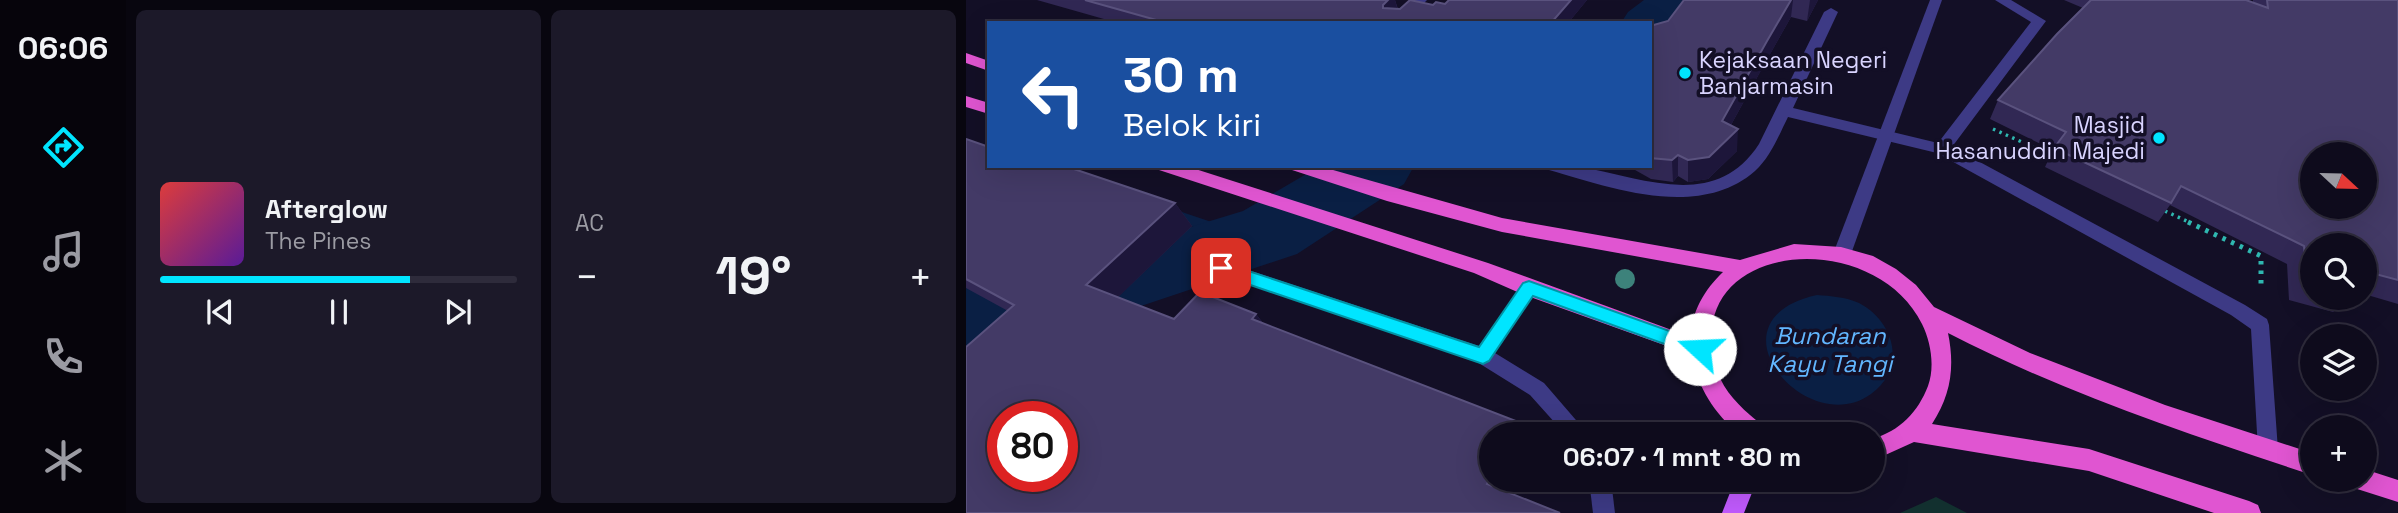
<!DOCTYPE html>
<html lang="id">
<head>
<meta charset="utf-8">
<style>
	body { margin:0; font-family:"Space Grotesk",sans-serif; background:#1c1929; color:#f1f3f6; height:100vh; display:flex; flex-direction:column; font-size:26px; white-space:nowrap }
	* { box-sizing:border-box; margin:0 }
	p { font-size:23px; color:#9b9ba3 }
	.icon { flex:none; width:38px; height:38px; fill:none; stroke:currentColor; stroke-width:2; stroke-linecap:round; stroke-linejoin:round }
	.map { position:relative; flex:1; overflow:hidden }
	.panel { display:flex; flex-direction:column; gap:10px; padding:10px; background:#08060f; width:840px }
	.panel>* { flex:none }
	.top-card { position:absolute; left:21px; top:21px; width:665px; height:147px; border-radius:0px; box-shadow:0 7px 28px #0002,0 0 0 2px #2e2b3b; background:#1a4fa0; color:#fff; overflow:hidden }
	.needle { width:46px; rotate:112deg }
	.tools { position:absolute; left:1334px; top:142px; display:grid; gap:14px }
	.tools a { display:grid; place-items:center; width:77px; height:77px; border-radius:50%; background:#0e0b1c; box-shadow:0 7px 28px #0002,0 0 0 2px #2e2b3b; font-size:35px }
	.speed { position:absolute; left:21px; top:401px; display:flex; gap:14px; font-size:35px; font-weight:700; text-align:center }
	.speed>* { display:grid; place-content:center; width:91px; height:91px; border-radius:50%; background:#0e0b1c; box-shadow:0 7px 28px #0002,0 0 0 2px #2e2b3b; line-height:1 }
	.speed .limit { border:10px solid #d22; background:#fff; color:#111 }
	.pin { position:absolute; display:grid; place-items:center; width:60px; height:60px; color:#fff; margin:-30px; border-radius:14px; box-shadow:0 4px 10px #0006 }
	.me { position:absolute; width:77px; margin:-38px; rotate:290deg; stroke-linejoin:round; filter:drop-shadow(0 0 5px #0008) }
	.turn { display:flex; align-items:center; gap:24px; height:147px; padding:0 21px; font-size:32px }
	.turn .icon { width:91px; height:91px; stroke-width:2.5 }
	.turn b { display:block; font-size:49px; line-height:60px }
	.big { font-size:52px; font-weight:700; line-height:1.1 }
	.panel .widget { flex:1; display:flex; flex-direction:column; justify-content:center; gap:10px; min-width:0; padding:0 24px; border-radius:10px; background:#1c1929 }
	.song { display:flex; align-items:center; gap:21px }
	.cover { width:84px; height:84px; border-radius:10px; background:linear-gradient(135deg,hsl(0 70% 55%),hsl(270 70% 35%)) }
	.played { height:7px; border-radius:4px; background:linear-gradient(90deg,#00e5ff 70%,#2e2b3b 70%) }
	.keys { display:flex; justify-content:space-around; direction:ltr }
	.heat { display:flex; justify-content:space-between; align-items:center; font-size:38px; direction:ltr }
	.panel .tiles { flex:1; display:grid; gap:10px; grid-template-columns:repeat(2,1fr) }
	.trip { position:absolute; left:513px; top:422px; width:406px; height:70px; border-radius:35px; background:#0e0b1c; box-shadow:0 7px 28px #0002,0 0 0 2px #2e2b3b; font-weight:700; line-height:70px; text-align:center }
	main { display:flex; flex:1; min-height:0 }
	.tab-bar { display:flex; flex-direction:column; width:126px; justify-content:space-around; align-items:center; background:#06040b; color:#9b9ba3 }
	.tab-bar .icon { width:49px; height:49px }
	.tab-bar .active { color:#00e5ff }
	.tab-bar b { font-size:32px; color:#f1f3f6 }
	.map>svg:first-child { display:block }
	.green { fill:#12302f }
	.water { fill:#0a1f44 }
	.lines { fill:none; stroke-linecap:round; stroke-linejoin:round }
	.stream { fill:#0a1f44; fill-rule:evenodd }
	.river { fill:#0a1f44; fill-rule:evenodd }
	.path-far1 { stroke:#2fb8b0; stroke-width:3.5; stroke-dasharray:2.5 4.5; stroke-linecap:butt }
	.path { stroke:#2fb8b0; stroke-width:5; stroke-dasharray:3.5 6; stroke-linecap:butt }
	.service { fill:#3d3a85; fill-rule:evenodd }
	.minor { fill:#3d3a85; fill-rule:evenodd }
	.tertiary { fill:#3d3a85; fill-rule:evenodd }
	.primary { fill:#c25bff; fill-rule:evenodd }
	.trunk { fill:#e055d1; fill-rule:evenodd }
	.tree { fill:#3d827b }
	.wall { fill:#312854; fill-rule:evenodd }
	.shaded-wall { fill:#1d163a }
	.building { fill:#433a66; stroke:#5a527e; stroke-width:2; fill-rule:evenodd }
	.route { fill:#00e5ff; stroke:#0095a6; stroke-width:2 }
	.poi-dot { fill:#00e5ff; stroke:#130f26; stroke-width:2.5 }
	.labels { text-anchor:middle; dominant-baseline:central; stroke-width:7; stroke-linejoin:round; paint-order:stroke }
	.poi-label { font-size:23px; fill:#d9d4ff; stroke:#130f26; text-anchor:start }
	.water-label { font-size:24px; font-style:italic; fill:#62b6ff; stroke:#130f26 }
</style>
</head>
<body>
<main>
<nav class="tab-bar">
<b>06:06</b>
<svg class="icon active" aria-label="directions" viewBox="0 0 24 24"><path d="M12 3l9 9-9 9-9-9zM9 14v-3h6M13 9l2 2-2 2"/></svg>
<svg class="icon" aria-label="music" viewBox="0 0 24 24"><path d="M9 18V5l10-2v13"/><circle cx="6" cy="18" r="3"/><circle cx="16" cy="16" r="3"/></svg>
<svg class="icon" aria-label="phone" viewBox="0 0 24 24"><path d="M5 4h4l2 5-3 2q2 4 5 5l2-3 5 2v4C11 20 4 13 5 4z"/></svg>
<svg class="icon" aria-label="climate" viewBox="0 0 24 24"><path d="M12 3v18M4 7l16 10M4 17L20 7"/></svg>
</nav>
<section class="panel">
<div class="tiles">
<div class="widget">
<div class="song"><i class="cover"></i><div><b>Afterglow</b><p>The Pines</p></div></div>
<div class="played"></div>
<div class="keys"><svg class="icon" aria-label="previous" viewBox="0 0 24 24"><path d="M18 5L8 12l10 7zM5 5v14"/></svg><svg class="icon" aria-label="pause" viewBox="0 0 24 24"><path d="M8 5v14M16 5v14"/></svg><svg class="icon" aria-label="next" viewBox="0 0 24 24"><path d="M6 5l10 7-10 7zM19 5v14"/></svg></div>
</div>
<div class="widget"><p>AC</p>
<div class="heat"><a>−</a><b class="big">19°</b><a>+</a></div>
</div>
</div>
</section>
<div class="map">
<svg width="1432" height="513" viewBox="0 0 1432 513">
	<rect width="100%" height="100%" fill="#130f26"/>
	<path class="green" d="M970 497 1001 513H934Z"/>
	<path class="water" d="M851 295C865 296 879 297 893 303 929 322 941 368 905 394 841 441 737 320 851 295Z"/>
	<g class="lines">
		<path class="stream" d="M204 208 287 236 289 240 282 245 199 217 197 213Z"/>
		<g class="river">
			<path d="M678 0H746C730 22 710 37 684 43V23H655L662 12Z"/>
			<path d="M354 166H448L438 184 331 254 175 306 0 359V287L175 242 277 211Z"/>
		</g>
		<g class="path-far1">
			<path d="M1027 129 1087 156"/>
			<path d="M1199 211 1225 223"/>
		</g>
		<path class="path" d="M1222 222 1295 256V289"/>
		<g class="service">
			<path d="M1029 0H1045L1080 21 986 147 1279 305 1301 319 1303 325 1312 450 1309 457 1302 460 1295 457 1292 450 1285 329 1265 315 971 153 822 117C813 135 804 158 789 171 733 220 645 188 583 170L581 166C592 166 603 165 614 167 676 177 749 212 793 144L858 12 865 8 872 12 827 108 972 143 1065 22Z"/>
			<path d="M255 261 513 346 557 283 563 281 569 283 572 288 569 293 529 353 578 383 622 434H599L564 395 511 362 249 273 246 268 249 263Z"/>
			<path d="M623 480H645L649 513H627Z"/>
		</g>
		<path class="minor" d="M448 0H461L439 23H424Z"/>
		<path class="tertiary" d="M964 0H976L885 254 882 259H870L867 254Z"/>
		<path class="primary" d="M769 480H791L778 513H756Z"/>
		<g class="trunk">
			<path d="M0 53 23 61V71L0 63Z"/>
			<path d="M0 96 23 103V114L0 107Z"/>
			<path d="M190 166H220L522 263 725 337C725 312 739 289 757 272L536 232 421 201 326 170 323 166H353L536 218 774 260 828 244 875 247 907 256 930 269 950 285 968 307 1064 353 1199 405 1346 453V475C1222 434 1098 393 982 333 989 367 985 395 966 424L1123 449 1283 501 1292 505 1295 513H1248L1123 471 948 442 906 461V439C934 431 952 412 962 386 969 367 965 342 956 324 907 225 717 240 749 364 754 385 768 401 784 415 792 422 798 425 802 434H773C749 414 731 387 726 355L556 294 508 273 193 170Z"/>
			<path d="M1398 469 1432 480V502L1388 488 1384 480H1398Z"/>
		</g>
	</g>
	<circle class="tree" cx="659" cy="279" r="10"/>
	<g class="wall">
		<path d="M71 0H429L432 9 479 4 483 0H621L602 23H152Z"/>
		<path d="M718 0H852L841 21 825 17 799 63 765 125 771 151 742 179 722 182 712 176 707 182 685 179 662 166H684V26L702 21Z"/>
		<path d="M1098 0H1280L1287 3V0H1432V304L1398 294V245H1346V298H1384L1367 312 1323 300 1321 264 1204 205 1192 222 1079 167 1087 150 1024 119 1032 100 1117 8Z"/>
		<path d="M0 139 23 147V166H99L209 203 226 226 152 297 208 319 234 292 290 314 297 323 555 423 559 434H525V480H542L536 490 594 513H0V347L42 311 0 288ZM37 416H96V476H37Z"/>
	</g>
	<g class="shaded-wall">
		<path d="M422 0H429L432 11 417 8V5Z"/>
		<path d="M605 0H621L602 23H585Z"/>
		<path d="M825 0H827L825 17 799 63 755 143 756 121 801 41Z"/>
		<path d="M844 0H852L841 21Z"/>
		<path d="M772 129 771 151 742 179 722 182V160Z"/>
		<path d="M712 155V176L707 182 706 160Z"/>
		<path d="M209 203 226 226 142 307 120 285Z"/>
		<path d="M290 314 306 336 286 319Z"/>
		<path d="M555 423 559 434H549Z"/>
		<path d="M525 476V480H542L529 502 521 484Z"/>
	</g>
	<g class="building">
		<path d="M119 0H422L417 5V8L434 9 444 0 467 5 470 2 479 4 483 0H605L585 23H201Z"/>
		<path d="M718 0H825L801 41 756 121 772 129 743 157 722 160 712 155 706 160 684 158V26L702 21Z"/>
		<path d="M1125 0H1280L1302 8 1301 0H1432V280L1398 271V245H1346V283L1341 281 1338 246 1215 186 1205 203 1088 148 1100 132 1032 100 1091 34ZM1346 154H1398V206H1346Z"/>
		<path d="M0 139 23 147V166H99L209 203 120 285 208 319 234 292 290 314 286 319 555 423 549 434H525V476L521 484 594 513H0V347L48 305 0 279ZM37 416H96V476H37Z"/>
	</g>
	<path class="route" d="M255 262 513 347 557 283 563 281 740 344 743 349 740 355 734 357 567 296 523 361 517 364 249 273 247 268Z"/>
	<g class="poi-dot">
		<circle cx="719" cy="73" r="7"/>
		<circle cx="1193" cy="138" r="7"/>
	</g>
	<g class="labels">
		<g class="poi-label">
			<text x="733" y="60">Kejaksaan Negeri<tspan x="733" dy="26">Banjarmasin</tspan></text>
			<text x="1179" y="125" text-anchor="end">Masjid<tspan x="1179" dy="26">Hasanuddin Majedi</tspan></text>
		</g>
		<g class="water-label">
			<text x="864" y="335">Bundaran<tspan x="864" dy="28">Kayu Tangi</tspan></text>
		</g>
	</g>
</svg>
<div class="tools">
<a><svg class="needle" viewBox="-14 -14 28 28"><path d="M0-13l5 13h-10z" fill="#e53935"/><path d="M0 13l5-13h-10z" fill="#9b9ba3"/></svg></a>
<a><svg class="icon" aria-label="search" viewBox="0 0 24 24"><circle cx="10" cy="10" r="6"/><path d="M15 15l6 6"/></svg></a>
<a><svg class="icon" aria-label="layers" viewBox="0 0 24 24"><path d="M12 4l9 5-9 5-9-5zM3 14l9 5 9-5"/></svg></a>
<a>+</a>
</div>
<div class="speed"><div class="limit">80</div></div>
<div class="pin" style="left:255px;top:268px;background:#d93025"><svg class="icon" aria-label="arrive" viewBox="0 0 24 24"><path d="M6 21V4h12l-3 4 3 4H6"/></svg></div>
<svg class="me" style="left:734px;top:349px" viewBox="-20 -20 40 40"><circle r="19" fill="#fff"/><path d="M0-13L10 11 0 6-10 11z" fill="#00e5ff"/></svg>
<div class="trip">06:07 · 1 mnt · 80 m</div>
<div class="top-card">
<div class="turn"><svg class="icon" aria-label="left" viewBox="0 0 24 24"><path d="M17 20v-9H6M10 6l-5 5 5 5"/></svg><div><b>30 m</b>Belok kiri</div></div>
</div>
</div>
</main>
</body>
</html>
